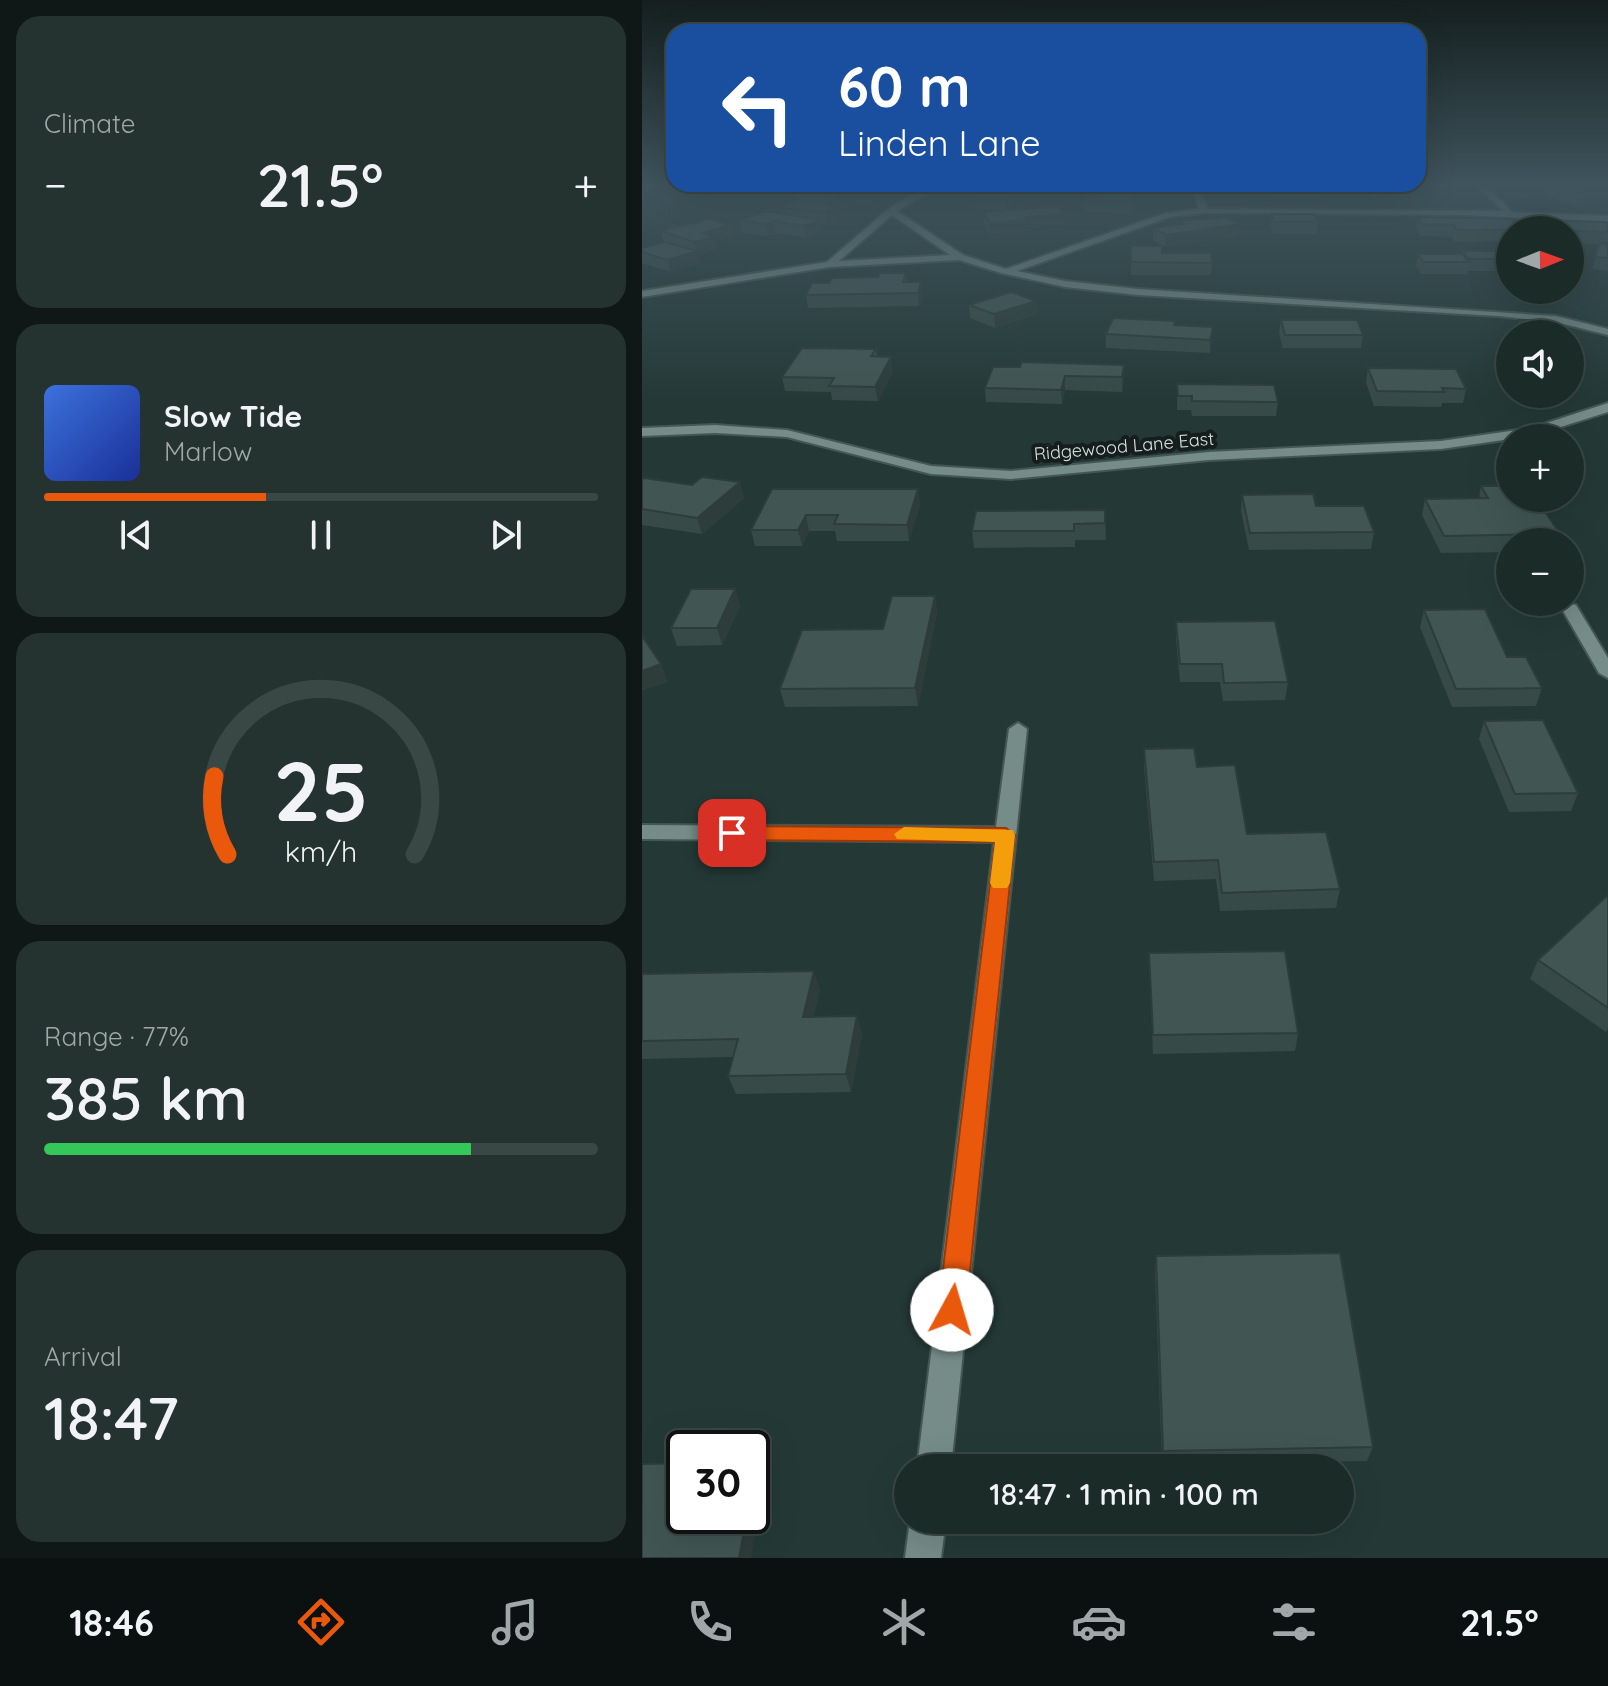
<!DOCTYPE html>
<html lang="en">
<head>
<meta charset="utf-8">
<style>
	body { margin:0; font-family:Quicksand,sans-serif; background:#243330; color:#f1f3f6; height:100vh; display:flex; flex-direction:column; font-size:30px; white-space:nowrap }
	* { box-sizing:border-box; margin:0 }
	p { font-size:26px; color:#a0a7a8 }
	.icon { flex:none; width:44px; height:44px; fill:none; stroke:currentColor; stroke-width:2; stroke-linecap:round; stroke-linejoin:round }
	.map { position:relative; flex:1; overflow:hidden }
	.side { display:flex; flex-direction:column; gap:16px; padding:16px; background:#0f1816; width:642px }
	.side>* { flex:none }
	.hud { position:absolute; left:24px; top:24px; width:760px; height:168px; border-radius:24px; box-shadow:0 8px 32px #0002,0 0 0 2px #394745; background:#1a4fa0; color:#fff; overflow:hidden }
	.needle { width:52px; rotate:89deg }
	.tools { position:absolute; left:854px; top:216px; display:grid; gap:16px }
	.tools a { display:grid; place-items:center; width:88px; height:88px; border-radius:50%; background:#1b2b28; box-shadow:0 8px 32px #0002,0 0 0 2px #394745; font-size:40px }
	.speed { position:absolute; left:24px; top:1430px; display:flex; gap:16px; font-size:40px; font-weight:700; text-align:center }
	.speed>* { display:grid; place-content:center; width:104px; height:104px; border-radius:50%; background:#1b2b28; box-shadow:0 8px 32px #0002,0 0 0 2px #394745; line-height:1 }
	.speed .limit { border:4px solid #111; border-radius:12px; background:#fff; color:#111 }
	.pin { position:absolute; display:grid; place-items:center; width:68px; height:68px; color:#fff; margin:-34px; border-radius:16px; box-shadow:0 4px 12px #0006 }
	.me { position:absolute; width:88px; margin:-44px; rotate:6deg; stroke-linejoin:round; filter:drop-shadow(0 0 6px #0008) }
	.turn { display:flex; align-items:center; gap:28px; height:168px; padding:0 40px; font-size:36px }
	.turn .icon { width:104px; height:104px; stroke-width:2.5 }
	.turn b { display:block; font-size:56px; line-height:68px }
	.big { font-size:60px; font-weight:600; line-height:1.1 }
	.side .tile { flex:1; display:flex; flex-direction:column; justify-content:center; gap:12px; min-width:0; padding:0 28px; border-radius:24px; background:#243330 }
	.side .dial { align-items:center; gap:0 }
	.dial svg { height:208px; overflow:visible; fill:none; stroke:#394745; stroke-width:7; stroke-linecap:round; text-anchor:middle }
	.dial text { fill:#f1f3f6; stroke:none }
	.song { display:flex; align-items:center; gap:24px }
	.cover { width:96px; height:96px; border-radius:12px; background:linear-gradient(135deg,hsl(220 70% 55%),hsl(230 70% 35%)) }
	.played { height:8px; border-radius:4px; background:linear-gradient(90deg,#ea580c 40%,#394745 40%) }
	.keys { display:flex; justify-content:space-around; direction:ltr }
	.heat { display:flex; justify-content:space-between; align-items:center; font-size:44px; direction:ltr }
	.charge { height:12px; border-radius:6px; background:linear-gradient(90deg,#34c759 77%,#394745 0) }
	.trip { position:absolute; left:252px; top:1454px; width:460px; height:80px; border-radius:40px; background:#1b2b28; box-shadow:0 8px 32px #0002,0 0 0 2px #394745; font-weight:600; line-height:80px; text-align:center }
	.tabs { display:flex; height:128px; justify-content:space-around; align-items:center; background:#0b1110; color:#a0a7a8 }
	.tabs .icon { width:56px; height:56px }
	.tabs .on { color:#ea580c }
	.tabs b { font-size:36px; color:#f1f3f6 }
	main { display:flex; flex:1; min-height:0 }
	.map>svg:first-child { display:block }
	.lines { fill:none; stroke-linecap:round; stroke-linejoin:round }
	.street-casing { stroke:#445754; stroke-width:4 }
	.street { fill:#758c88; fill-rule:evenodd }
	.wall { fill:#384a47 }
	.shaded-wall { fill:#2e3c3a }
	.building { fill:#415653; stroke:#2e3c3a; stroke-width:2 }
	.route { fill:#ea580c; stroke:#983908; stroke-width:2 }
	.slow { fill:#f59e0b }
	.labels { text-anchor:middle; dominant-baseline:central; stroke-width:8; stroke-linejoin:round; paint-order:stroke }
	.far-street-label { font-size:18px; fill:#d7e3e1; stroke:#151e1c }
</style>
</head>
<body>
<main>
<section class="side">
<div class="tile"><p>Climate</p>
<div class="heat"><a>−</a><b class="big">21.5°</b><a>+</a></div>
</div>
<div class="tile">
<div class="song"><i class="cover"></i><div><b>Slow Tide</b><p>Marlow</p></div></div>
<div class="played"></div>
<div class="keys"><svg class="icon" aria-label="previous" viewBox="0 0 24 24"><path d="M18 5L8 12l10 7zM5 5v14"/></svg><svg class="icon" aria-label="pause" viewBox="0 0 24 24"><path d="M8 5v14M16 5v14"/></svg><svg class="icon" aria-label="next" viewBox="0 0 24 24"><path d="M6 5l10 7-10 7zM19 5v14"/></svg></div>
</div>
<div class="tile dial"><svg viewBox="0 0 100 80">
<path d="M14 69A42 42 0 1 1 86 69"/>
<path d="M14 69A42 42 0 0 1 9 39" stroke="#ea580c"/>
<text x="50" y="56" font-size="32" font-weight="700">25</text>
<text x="50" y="72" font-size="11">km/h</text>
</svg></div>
<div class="tile"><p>Range · 77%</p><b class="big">385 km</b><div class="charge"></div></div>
<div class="tile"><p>Arrival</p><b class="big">18:47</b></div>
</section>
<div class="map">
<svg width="966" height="1558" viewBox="0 0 966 1558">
	<rect width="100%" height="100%" fill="#243936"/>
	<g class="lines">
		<defs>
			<g id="street">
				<path d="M302 184H314L277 198 255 211 321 255 364 269 524 213 557 209 549 184H557L565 209 861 211 833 184H841L871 212 966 216V222L825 215 562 213 528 217 375 271 423 281 496 289 914 316 966 329V335L914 322 856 316 496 295 423 287 359 273 317 260 188 267 0 297V291L185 262 250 206 271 194ZM250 215 308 255 197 261Z"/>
				<path d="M966 403V412L890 436 799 449 567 460 369 479 289 474 145 437 73 433 0 436V428L73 425 145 430 289 466 369 471 567 452 799 441 889 428Z"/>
				<path d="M928 604 934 605 966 658V678L957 673 920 609Z"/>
				<path d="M376 723 385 729 309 1468H275L352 842 0 839V825L354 827 367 729Z"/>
				<path d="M268 1520H304L299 1558H263Z"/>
			</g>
		</defs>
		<use href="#street" class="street-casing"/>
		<use href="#street" class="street"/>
	</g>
	<g class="wall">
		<path d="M201 184H251L252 188 229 203 201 201 202 207 195 211 196 217 185 224 178 223 180 232 164 238 134 233 126 236 100 232 98 220 138 214 137 208 144 204 143 198 192 195 191 190Z"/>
		<path d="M376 184 377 194 365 210 423 225 387 228V231L348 234 342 224V212L364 210 334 209 333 198Z"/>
		<path d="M480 184H507H493V194L489 213 442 212V201L480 187Z"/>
		<path d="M627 184H675L677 188 676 199H631L626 188Z"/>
		<path d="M904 184H938L943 188 941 199H937L936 203 918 204 902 190Z"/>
		<path d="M23 185 108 188 63 198 64 200 35 207 22 203 19 192 25 191Z"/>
		<path d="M782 186 778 203 727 199 729 188Z"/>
		<path d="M629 214 676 222 675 234H632L628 226Z"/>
		<path d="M776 217 868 230V241L812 242 810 237 778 236 774 228Z"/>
		<path d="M897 220 966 225V271L950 269 958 244 928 243V230H895Z"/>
		<path d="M535 221 597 236 523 247 511 240V228L534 225Z"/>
		<path d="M19 231 90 237 73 242 75 249 56 254 58 263 29 272 0 263V248L22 242Z"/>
		<path d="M489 246 570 263 569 275H489Z"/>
		<path d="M820 251H868V271H825V274H779L774 266 776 254H820Z"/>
		<path d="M264 273 265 282H279L281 295 277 306 166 308 164 295 187 283Z"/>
		<path d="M394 301 395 314 353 328 328 318 327 305Z"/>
		<path d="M639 320 721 335 719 348H641L637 334Z"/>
		<path d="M877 320 901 334H874Z"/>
		<path d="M533 321V325L570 340 568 353 464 348V334Z"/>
		<path d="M234 349 235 356 251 371 236 401 190 400 189 392 143 391 140 377Z"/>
		<path d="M482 365V379L480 392 423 390 420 404 344 402 343 388 378 367Z"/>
		<path d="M726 368 824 389 821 403H800L799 407 732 406 724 382Z"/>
		<path d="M535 384 636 402 634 416H550L549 410H535Z"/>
		<path d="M0 479 102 498 60 534 0 525Z"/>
		<path d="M839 486 918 534 915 542H868V552L799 553 780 515 783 499 837 498Z"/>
		<path d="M130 489H276L278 505 267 541H195L193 531H167L160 546H113L109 530Z"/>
		<path d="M600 495 674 506 732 532 729 549 607 550 599 511Z"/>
		<path d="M463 510 464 540H433V547L332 548 330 531Z"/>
		<path d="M93 589 98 606 80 645 35 646 29 628Z"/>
		<path d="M293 596 295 613 276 706 143 707 138 689 241 629Z"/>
		<path d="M782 610 865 657 900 688 894 706 810 707 778 627Z"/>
		<path d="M534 622 646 682 643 700 581 701 578 682H538L534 639Z"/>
		<path d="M842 721 936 793 929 811 867 812 837 739Z"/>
		<path d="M502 749 555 767 605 834 698 889 694 908 578 911 574 879 512 881 502 767Z"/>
		<path d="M966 895V1029L964 1032 888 979 896 960Z"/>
		<path d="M507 953 656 1033 653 1051 511 1054Z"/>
		<path d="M0 974 178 990 171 1017 215 1016 220 1034 209 1092 94 1094 86 1076 91 1057 0 1059Z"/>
		<path d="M514 1256 731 1447 725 1461 520 1465 513 1272Z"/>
	</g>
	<g class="shaded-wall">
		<path d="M76 184H107L108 188 63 198 64 200 35 207 32 196Z"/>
		<path d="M240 184H251L252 188 229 203 228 192Z"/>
		<path d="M376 184 377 194 365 210 364 199Z"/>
		<path d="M493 184V194L489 213V202Z"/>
		<path d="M200 196 202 207 195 211 196 217 185 224 183 205Z"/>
		<path d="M422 214 423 225 387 228V231L348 234 347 223 384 217Z"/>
		<path d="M178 220 180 232 164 238 162 226Z"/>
		<path d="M132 221 134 233 126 236 124 224Z"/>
		<path d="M598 224 597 236 523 247 524 235Z"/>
		<path d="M88 225 90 237 73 242 75 249 56 254 58 263 29 272 25 260 55 251 52 242 60 233Z"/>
		<path d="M279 282 281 295 277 306 276 293Z"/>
		<path d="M394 301 395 314 353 328 352 314Z"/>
		<path d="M571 327 570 340 568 353V340Z"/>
		<path d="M249 357 251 371 236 401 233 387Z"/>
		<path d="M482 365V379L480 392V377Z"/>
		<path d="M423 376V390L420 404 419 390Z"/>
		<path d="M98 482 102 498 60 534 55 518Z"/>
		<path d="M276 489 278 505 267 541 265 525Z"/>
		<path d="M164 515 167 531 160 546 156 530Z"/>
		<path d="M93 589 98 606 80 645 75 628Z"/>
		<path d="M293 596 295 613 276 706 273 688Z"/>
		<path d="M19 664 26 682 0 691V671Z"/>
		<path d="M172 971 178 990 167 1035 161 1017Z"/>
		<path d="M215 1016 220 1034 209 1092 204 1074Z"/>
		<path d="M117 1462 126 1475 109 1558H97L105 1516H110V1494Z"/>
	</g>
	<g class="building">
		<path d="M29 184H76L57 188 61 189 32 196 19 192 34 188 23 185Z"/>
		<path d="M201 184H240L228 192 191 190Z"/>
		<path d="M347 184H376L364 199 333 198Z"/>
		<path d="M480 184H493L489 202 442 201 444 195H459L463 187H480Z"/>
		<path d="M630 184H675L677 188H632Z"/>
		<path d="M731 184H761L782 186 780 192 729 188Z"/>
		<path d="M910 184H938L943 188H934L939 193H921Z"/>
		<path d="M155 192 200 196 183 205 195 206 183 212 137 208 155 199 143 198Z"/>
		<path d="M416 206 422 214 384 217 386 220 347 223 342 212Z"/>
		<path d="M123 211 178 220 162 226 132 221 124 224 98 220Z"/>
		<path d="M629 214H672L676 222H632Z"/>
		<path d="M584 217 598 224 524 235 511 228 541 224 535 221Z"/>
		<path d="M776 217 869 219 877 230H814L812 225 780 224Z"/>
		<path d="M67 219 88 225 60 233 72 237 52 242 19 231Z"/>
		<path d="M897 220 964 222 966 225V232L904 230Z"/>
		<path d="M23 242 55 251 25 260 0 252V248Z"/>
		<path d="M958 243 966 244V258L953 257Z"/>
		<path d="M489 246H520V253H569L570 263 489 262Z"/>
		<path d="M820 251H868V259H827Z"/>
		<path d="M776 254H820L827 262H781Z"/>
		<path d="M238 273H264L261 282H279L276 293 164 295 170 283H187L190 278 236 277Z"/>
		<path d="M369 292 394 301 352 314 327 305Z"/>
		<path d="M471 318 533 321 532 325 571 327 568 340 464 334Z"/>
		<path d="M639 320H715L721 335H643Z"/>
		<path d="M877 320H889L901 334H888Z"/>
		<path d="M160 348 234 349 229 356 249 357 233 387 187 386 192 378 140 377Z"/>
		<path d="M380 362 482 365 480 377 423 376 419 390 343 388 351 367H378Z"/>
		<path d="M726 368 814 369 824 389 800 388 802 392 735 391Z"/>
		<path d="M535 384 632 385 636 402 550 401V396H536Z"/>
		<path d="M60 477 98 482 55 518 0 509V479L2 478 50 485Z"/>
		<path d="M839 486H868V498H894L918 534 802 536 783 499 846 498Z"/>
		<path d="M130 489H276L265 525 192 524 196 515H164L156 530H109Z"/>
		<path d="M671 494 674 506H722L732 532 608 533 600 495Z"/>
		<path d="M463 510V523L432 524V531H330L334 511Z"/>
		<path d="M49 589H93L75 628H29Z"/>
		<path d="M250 596H293L273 688 138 689 160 630 241 629Z"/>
		<path d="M843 609 865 657H884L900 688 814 689 782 610Z"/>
		<path d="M633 621 646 682 582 683 580 664H538L534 622Z"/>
		<path d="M0 636 19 664 0 671Z"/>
		<path d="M901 720 936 793 873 794 842 721Z"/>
		<path d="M552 748 555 767 593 765 605 834 684 832 698 889 580 893 576 860 512 862 502 749Z"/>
		<path d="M966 895V1008L896 960Z"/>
		<path d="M643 951 656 1033 511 1035 507 953Z"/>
		<path d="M172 971 161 1017 215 1016 204 1074 86 1076 96 1039 0 1041V974Z"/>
		<path d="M698 1253 731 1447 521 1451 514 1256Z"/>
		<path d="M110 1462H117L110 1494Z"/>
		<path d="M42 1463V1516H105L97 1558H0V1464Z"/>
	</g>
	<linearGradient id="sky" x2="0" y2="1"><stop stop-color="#141f1e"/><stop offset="0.46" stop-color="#3f545d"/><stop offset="1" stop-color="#3f545d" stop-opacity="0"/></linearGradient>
	<rect width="966" height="402" fill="url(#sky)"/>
	<path class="route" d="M90 826 364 828 373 835 324 1310 320 1320 310 1324 300 1320 296 1310 353 842 90 840 81 833Z"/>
	<path class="slow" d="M262 827 371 830 373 835 368 883 365 888H351L348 883 353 842 255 839 252 834Z"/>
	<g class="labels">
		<g class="far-street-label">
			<text transform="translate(482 446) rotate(-5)">Ridgewood Lane East</text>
		</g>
	</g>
</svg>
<div class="tools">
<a><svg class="needle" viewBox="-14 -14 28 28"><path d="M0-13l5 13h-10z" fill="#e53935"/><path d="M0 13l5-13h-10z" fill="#a0a7a8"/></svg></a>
<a><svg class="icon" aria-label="sound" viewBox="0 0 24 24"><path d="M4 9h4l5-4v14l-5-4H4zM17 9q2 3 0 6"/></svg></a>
<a>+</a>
<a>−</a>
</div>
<div class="speed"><div class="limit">30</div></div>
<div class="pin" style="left:90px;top:833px;background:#d93025"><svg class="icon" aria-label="arrive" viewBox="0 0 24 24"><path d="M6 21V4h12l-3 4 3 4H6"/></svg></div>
<svg class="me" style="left:310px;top:1310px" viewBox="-20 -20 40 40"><circle r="19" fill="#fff"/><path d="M0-13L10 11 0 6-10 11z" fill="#ea580c"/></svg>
<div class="trip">18:47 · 1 min · 100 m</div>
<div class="hud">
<div class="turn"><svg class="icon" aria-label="left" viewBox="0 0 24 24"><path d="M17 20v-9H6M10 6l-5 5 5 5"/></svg><div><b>60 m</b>Linden Lane</div></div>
</div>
</div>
</main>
<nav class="tabs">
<b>18:46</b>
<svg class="icon on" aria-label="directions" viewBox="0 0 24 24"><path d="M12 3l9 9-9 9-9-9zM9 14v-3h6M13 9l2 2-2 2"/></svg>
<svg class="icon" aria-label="music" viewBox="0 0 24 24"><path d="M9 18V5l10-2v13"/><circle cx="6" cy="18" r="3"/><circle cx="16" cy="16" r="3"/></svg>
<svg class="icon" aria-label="phone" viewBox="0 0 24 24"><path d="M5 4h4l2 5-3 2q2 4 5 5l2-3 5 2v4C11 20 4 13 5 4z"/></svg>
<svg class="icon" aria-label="climate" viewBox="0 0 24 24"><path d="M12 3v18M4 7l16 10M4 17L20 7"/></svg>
<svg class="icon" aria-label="car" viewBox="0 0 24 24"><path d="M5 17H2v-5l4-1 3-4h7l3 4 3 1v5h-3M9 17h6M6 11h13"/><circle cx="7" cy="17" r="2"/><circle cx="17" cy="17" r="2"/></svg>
<svg class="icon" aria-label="filters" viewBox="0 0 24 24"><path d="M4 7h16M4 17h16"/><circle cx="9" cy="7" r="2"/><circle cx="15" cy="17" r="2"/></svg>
<b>21.5°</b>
</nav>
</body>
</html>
